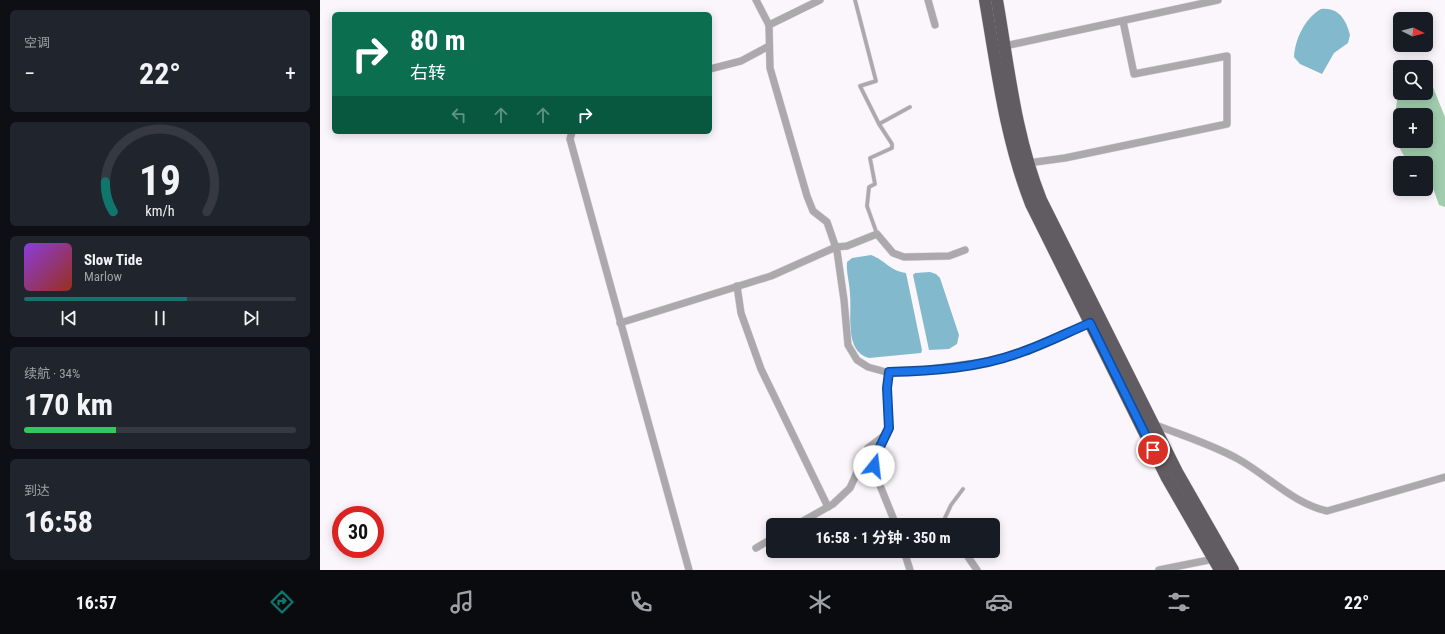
<!DOCTYPE html>
<html lang="zh">
<head>
<meta charset="utf-8">
<style>
	body { margin:0; font-family:"Roboto Condensed","Noto Sans SC",sans-serif; background:#20242c; color:#f1f3f6; height:100vh; display:flex; flex-direction:column; font-size:15px; white-space:nowrap }
	* { box-sizing:border-box; margin:0 }
	p { font-size:13px; color:#9ea1a6 }
	.icon { flex:none; width:22px; height:22px; fill:none; stroke:currentColor; stroke-width:2; stroke-linecap:round; stroke-linejoin:round }
	.map { position:relative; flex:1; overflow:hidden }
	.details { display:flex; flex-direction:column; gap:10px; padding:10px; background:#0d0f14; width:320px }
	.details>* { flex:none }
	.top-card { position:absolute; left:12px; top:12px; width:380px; height:122px; border-radius:6px; box-shadow:0 2px 10px #0003; background:#0b6e4f; color:#fff; overflow:hidden }
	.needle { width:26px; rotate:96deg }
	.controls { position:absolute; left:1073px; top:12px; display:grid; gap:8px }
	.controls a { display:grid; place-items:center; width:40px; height:40px; border-radius:6px; background:#171b24; box-shadow:0 2px 10px #0003; font-size:20px }
	.speed { position:absolute; left:12px; top:506px; display:flex; gap:8px; font-size:20px; font-weight:700; text-align:center }
	.speed>* { display:grid; place-content:center; width:52px; height:52px; border-radius:50%; background:#171b24; box-shadow:0 2px 10px #0003; line-height:1 }
	.speed .limit { border:6px solid #d22; background:#fff; color:#111 }
	.pin { position:absolute; display:grid; place-items:center; width:34px; height:34px; color:#fff; margin:-17px; border:2px solid #fff; border-radius:50%; box-shadow:0 1px 4px #0007 }
	.me { position:absolute; width:44px; margin:-22px; rotate:16deg; stroke-linejoin:round; filter:drop-shadow(0 0 3px #0008) }
	.turn { display:flex; align-items:center; gap:14px; height:84px; padding:0 12px; font-size:18px }
	.turn .icon { width:52px; height:52px; stroke-width:2.5 }
	.turn b { display:block; font-size:28px; line-height:34px }
	.lanes { display:flex; align-items:center; height:38px; padding:0 12px; background:#0003; justify-content:center; gap:20px; direction:ltr }
	.lanes .off { opacity:.35 }
	.big { font-size:30px; font-weight:700; line-height:1.1 }
	.details .card { flex:1; display:flex; flex-direction:column; justify-content:center; gap:6px; min-width:0; padding:0 14px; border-radius:6px; background:#20242c }
	.details .dial { align-items:center; gap:0 }
	.dial svg { height:104px; overflow:visible; fill:none; stroke:#363941; stroke-width:7; stroke-linecap:round; text-anchor:middle }
	.dial text { fill:#f1f3f6; stroke:none }
	.song { display:flex; align-items:center; gap:12px }
	.cover { width:48px; height:48px; border-radius:6px; background:linear-gradient(135deg,hsl(270 70% 55%),hsl(10 70% 35%)) }
	.played { height:4px; border-radius:2px; background:linear-gradient(90deg,#0f766e 60%,#363941 60%) }
	.keys { display:flex; justify-content:space-around; direction:ltr }
	.heat { display:flex; justify-content:space-between; align-items:center; font-size:22px; direction:ltr }
	.charge { height:6px; border-radius:3px; background:linear-gradient(90deg,#34c759 34%,#363941 0) }
	.trip { position:absolute; left:446px; top:518px; width:234px; height:40px; border-radius:6px; background:#171b24; box-shadow:0 2px 10px #0003; font-weight:700; line-height:40px; text-align:center }
	.menu { display:flex; height:64px; justify-content:space-around; align-items:center; background:#090b0e; color:#9ea1a6 }
	.menu .icon { width:28px; height:28px }
	.menu .selected { color:#0f766e }
	.menu b { font-size:18px; color:#f1f3f6 }
	main { display:flex; flex:1; min-height:0 }
	.map>svg:first-child { display:block }
	.forest { fill:#a1cdae; fill-rule:evenodd }
	.water { fill:#83b9cd }
	.lines { fill:none; stroke-linecap:round; stroke-linejoin:round }
	.service-casing { stroke:#d7d2d7; stroke-width:4.5 }
	.minor-casing { stroke:#d7d2d7; stroke-width:8 }
	.trunk-casing { stroke:#d7d2d7; stroke-width:13 }
	.service { stroke:#aba9ab; stroke-width:3.5 }
	.minor { stroke:#aba9ab; stroke-width:7 }
	.trunk { stroke:#615c61; stroke-width:12 }
	.route-casing { stroke:#114b97; stroke-width:10 }
	.route { stroke:#1a73e8; stroke-width:7 }
</style>
</head>
<body>
<main>
<section class="details">
<div class="card"><p>空调</p>
<div class="heat"><a>−</a><b class="big">22°</b><a>+</a></div>
</div>
<div class="card dial"><svg viewBox="0 0 100 80">
<path d="M14 69A42 42 0 1 1 86 69"/>
<path d="M14 69A42 42 0 0 1 8 46" stroke="#0f766e"/>
<text x="50" y="56" font-size="32" font-weight="700">19</text>
<text x="50" y="72" font-size="11">km/h</text>
</svg></div>
<div class="card">
<div class="song"><i class="cover"></i><div><b>Slow Tide</b><p>Marlow</p></div></div>
<div class="played"></div>
<div class="keys"><svg class="icon" aria-label="previous" viewBox="0 0 24 24"><path d="M18 5L8 12l10 7zM5 5v14"/></svg><svg class="icon" aria-label="pause" viewBox="0 0 24 24"><path d="M8 5v14M16 5v14"/></svg><svg class="icon" aria-label="next" viewBox="0 0 24 24"><path d="M6 5l10 7-10 7zM19 5v14"/></svg></div>
</div>
<div class="card"><p>续航 · 34%</p><b class="big">170 km</b><div class="charge"></div></div>
<div class="card"><p>到达</p><b class="big">16:58</b></div>
</section>
<div class="map">
<svg width="1125" height="570" viewBox="0 0 1125 570">
	<rect width="100%" height="100%" fill="#fbf6fb"/>
	<path class="forest" d="M1106 70 1125 117V207L1119 205 1113 188 1106 181V163H1089C1067 134 1076 114 1080 81V93H1106ZM1080 115H1106V141H1080Z"/>
	<g class="water">
		<path d="M1001 9C1018 7 1026 19 1030 35L1028 43 1014 53 1002 74 980 64 974 57C975 39 985 18 1001 9Z"/>
		<path d="M551 255C565 260 570 271 586 273L602 350 601 353 549 358C524 352 532 314 530 295 530 285 526 272 527 262L532 258Z"/>
		<path d="M610 272 616 274 620 278 639 335 637 344 629 349 609 350 593 275 595 273Z"/>
	</g>
	<g class="lines">
		<defs>
			<g id="service">
				<path d="M535 0 556 81 540 86 559 124 572 144V148L550 158 555 184 549 187 547 206 557 234"/>
				<path d="M559 124 590 107"/>
				<path d="M581 525 623 522 631 505 643 489"/>
			</g>
			<g id="minor">
				<path d="M436 0 449 25 450 68 487 196 493 211 507 222 517 251 524 300 528 345 537 360 548 367 566 372 595 371 664 362 698 354 770 323"/>
				<path d="M608 0 615 25"/>
				<path d="M449 25 500 0"/>
				<path d="M685 46 898 0"/>
				<path d="M390 69 421 61 449 46"/>
				<path d="M252 132 250 139 369 570"/>
				<path d="M708 163 745 158 907 124V56L814 74 803 21"/>
				<path d="M417 286 421 313 441 369 508 507"/>
				<path d="M300 323 451 276 516 247 527 246 557 234 573 253 584 257 629 256 645 250"/>
				<path d="M569 372 567 388 569 427 557 453 554 466 557 478 576 525"/>
				<path d="M833 424C861 435 891 444 918 459 947 475 974 504 1007 511L1125 477"/>
				<path d="M476 525 513 504 530 488 548 448 565 435"/>
				<path d="M436 548 453 538"/>
				<path d="M584 551 590 570"/>
				<path d="M644 551 657 570"/>
				<path d="M839 570 894 559"/>
			</g>
			<g id="trunk">
				<path d="M665 0C677 69 685 138 711 204L847 478 900 570"/>
				<path d="M677 0C689 69 695 134 721 200L857 472 913 570"/>
			</g>
		</defs>
		<use href="#service" class="service-casing"/>
		<use href="#minor" class="minor-casing"/>
		<use href="#trunk" class="trunk-casing"/>
		<use href="#service" class="service"/>
		<use href="#minor" class="minor"/>
		<use href="#trunk" class="trunk"/>
	</g>
	<g class="lines">
		<defs>
			<path id="route" d="M554 466 557 453 569 428 567 388 569 372C612 371 658 368 699 353 723 345 746 333 770 323L833 450"/>
		</defs>
		<use href="#route" class="route-casing"/>
		<use href="#route" class="route"/>
	</g>
</svg>
<div class="controls">
<a><svg class="needle" viewBox="-14 -14 28 28"><path d="M0-13l5 13h-10z" fill="#e53935"/><path d="M0 13l5-13h-10z" fill="#9ea1a6"/></svg></a>
<a><svg class="icon" aria-label="search" viewBox="0 0 24 24"><circle cx="10" cy="10" r="6"/><path d="M15 15l6 6"/></svg></a>
<a>+</a>
<a>−</a>
</div>
<div class="speed"><div class="limit">30</div></div>
<div class="pin" style="left:833px;top:450px;background:#d93025"><svg class="icon" aria-label="arrive" viewBox="0 0 24 24"><path d="M6 21V4h12l-3 4 3 4H6"/></svg></div>
<svg class="me" style="left:554px;top:466px" viewBox="-20 -20 40 40"><circle r="19" fill="#fff"/><path d="M0-13L10 11 0 6-10 11z" fill="#1a73e8"/></svg>
<div class="trip">16:58 · 1 分钟 · 350 m</div>
<div class="top-card">
<div class="turn"><svg class="icon" aria-label="right" viewBox="0 0 24 24"><path d="M7 20v-9h11M14 6l5 5-5 5"/></svg><div><b>80 m</b>右转</div></div>
<div class="lanes"><svg class="icon off" aria-label="left" viewBox="0 0 24 24"><path d="M17 20v-9H6M10 6l-5 5 5 5"/></svg><svg class="icon off" aria-label="ahead" viewBox="0 0 24 24"><path d="M12 20V5M6 11l6-6 6 6"/></svg><svg class="icon off" aria-label="ahead" viewBox="0 0 24 24"><path d="M12 20V5M6 11l6-6 6 6"/></svg><svg class="icon" aria-label="right" viewBox="0 0 24 24"><path d="M7 20v-9h11M14 6l5 5-5 5"/></svg></div>
</div>
</div>
</main>
<nav class="menu">
<b>16:57</b>
<svg class="icon selected" aria-label="directions" viewBox="0 0 24 24"><path d="M12 3l9 9-9 9-9-9zM9 14v-3h6M13 9l2 2-2 2"/></svg>
<svg class="icon" aria-label="music" viewBox="0 0 24 24"><path d="M9 18V5l10-2v13"/><circle cx="6" cy="18" r="3"/><circle cx="16" cy="16" r="3"/></svg>
<svg class="icon" aria-label="phone" viewBox="0 0 24 24"><path d="M5 4h4l2 5-3 2q2 4 5 5l2-3 5 2v4C11 20 4 13 5 4z"/></svg>
<svg class="icon" aria-label="climate" viewBox="0 0 24 24"><path d="M12 3v18M4 7l16 10M4 17L20 7"/></svg>
<svg class="icon" aria-label="car" viewBox="0 0 24 24"><path d="M5 17H2v-5l4-1 3-4h7l3 4 3 1v5h-3M9 17h6M6 11h13"/><circle cx="7" cy="17" r="2"/><circle cx="17" cy="17" r="2"/></svg>
<svg class="icon" aria-label="filters" viewBox="0 0 24 24"><path d="M4 7h16M4 17h16"/><circle cx="9" cy="7" r="2"/><circle cx="15" cy="17" r="2"/></svg>
<b>22°</b>
</nav>
</body>
</html>
